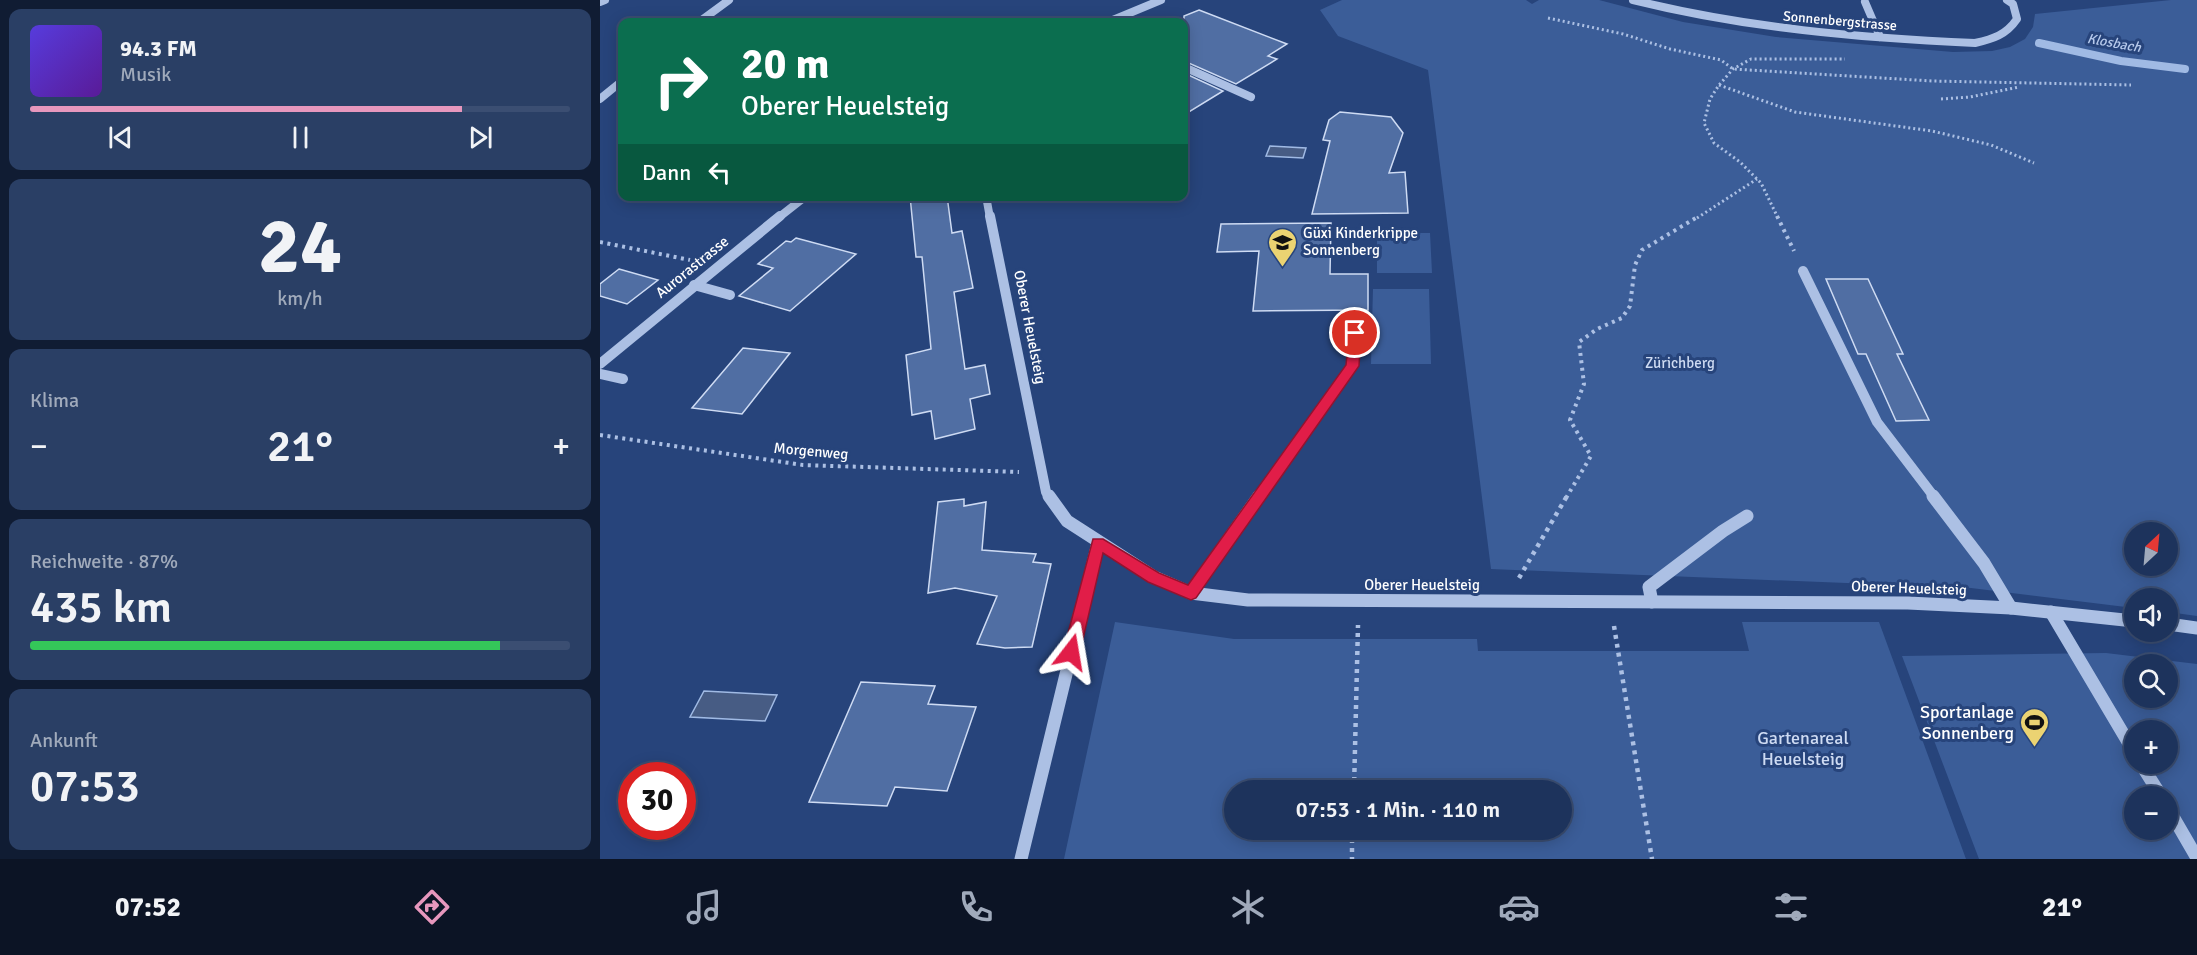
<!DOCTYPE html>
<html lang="de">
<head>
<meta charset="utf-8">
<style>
	body { margin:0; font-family:Signika,sans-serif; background:#2a3f65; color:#f1f3f6; height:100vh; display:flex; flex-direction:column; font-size:22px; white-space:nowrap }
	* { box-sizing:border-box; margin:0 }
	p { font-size:20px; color:#a0aabb }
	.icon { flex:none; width:33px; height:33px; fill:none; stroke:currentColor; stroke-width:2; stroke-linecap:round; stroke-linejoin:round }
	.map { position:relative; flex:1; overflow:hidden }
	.panel { display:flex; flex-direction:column; gap:9px; padding:9px; background:#101c33; width:600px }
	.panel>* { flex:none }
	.banner { position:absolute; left:18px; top:18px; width:570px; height:183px; border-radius:12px; box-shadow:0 3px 15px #0003,0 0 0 2px #3b4e72; background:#0b6e4f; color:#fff; overflow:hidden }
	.needle { width:39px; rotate:26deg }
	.controls { position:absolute; left:1524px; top:522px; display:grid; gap:12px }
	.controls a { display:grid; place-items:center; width:54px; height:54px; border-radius:50%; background:#1d335c; box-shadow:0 3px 15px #0003,0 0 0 2px #3b4e72; font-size:30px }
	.speed { position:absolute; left:18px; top:762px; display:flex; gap:12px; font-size:30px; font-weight:700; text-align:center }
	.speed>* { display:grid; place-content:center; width:78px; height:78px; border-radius:50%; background:#1d335c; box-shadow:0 3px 15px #0003,0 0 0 2px #3b4e72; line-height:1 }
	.speed .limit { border:9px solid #d22; background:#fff; color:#111 }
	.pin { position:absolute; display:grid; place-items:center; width:51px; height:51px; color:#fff; margin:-26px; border:3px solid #fff; border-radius:50%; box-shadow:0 2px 6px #0007 }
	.me { position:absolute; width:66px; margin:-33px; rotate:14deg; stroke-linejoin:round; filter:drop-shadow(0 0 4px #0008) }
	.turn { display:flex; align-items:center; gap:21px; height:126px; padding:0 24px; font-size:27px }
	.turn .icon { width:78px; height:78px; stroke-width:2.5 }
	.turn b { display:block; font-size:42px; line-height:51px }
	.then { display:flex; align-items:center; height:57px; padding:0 24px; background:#0003; gap:12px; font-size:22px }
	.big { font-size:45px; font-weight:600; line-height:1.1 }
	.panel .widget { flex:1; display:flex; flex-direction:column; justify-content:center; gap:9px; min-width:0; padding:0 21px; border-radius:12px; background:#2a3f65 }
	.panel .dial { align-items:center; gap:0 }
	.dial b { font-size:78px; line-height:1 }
	.song { display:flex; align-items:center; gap:18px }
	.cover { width:72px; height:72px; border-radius:9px; background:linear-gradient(135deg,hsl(250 70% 55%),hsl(270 70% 35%)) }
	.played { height:6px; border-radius:3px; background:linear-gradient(90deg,#e797bd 80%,#3b4e72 80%) }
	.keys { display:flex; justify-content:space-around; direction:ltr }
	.heat { display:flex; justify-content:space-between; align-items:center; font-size:33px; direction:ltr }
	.charge { height:9px; border-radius:4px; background:linear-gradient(90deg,#34c759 87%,#3b4e72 0) }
	.trip { position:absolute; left:624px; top:780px; width:348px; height:60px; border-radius:30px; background:#1d335c; box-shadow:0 3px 15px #0003,0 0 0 2px #3b4e72; font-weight:600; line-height:60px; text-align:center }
	.tab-bar { display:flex; height:96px; justify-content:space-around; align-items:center; background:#0c1425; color:#a0aabb }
	.tab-bar .icon { width:42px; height:42px }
	.tab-bar .current { color:#e797bd }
	.tab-bar b { font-size:27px; color:#f1f3f6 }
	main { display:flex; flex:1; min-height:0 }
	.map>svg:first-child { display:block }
	.green { fill:#3b5d98; fill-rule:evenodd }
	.water { fill:#475c84; stroke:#a0bae4; stroke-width:1.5 }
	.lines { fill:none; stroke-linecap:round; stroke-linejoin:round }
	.stream { stroke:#a0bae4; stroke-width:8 }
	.building { fill:#506ea3; stroke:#cedbf3; stroke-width:1.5 }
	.path-far2 { stroke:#acc0e4; stroke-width:3; stroke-dasharray:2 3; stroke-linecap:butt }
	.path-far1 { stroke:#acc0e4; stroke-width:4; stroke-dasharray:3 4.5; stroke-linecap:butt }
	.path { stroke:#acc0e4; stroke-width:4.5; stroke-dasharray:4 5; stroke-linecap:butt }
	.minor-far2 { stroke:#acc0e4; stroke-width:8 }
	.minor-far1 { stroke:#acc0e4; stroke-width:10 }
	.minor { stroke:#acc0e4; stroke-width:13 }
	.route { fill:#e11d48; stroke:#92132f; stroke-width:1.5 }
	.labels { text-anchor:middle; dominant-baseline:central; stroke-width:6; stroke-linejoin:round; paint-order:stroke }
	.far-street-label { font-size:14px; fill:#fff; stroke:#27447b }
	.far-water-label { font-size:14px; font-style:italic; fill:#b7caec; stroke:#27447b }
	.poi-label { font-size:15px; fill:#fff; stroke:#27447b; text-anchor:start }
	.street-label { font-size:15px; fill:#fff; stroke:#27447b }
	.park-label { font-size:15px; fill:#cedbf3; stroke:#27447b }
	.near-poi-label { font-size:18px; fill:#fff; stroke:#27447b; text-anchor:end }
	.near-park-label { font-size:18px; fill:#cedbf3; stroke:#27447b }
</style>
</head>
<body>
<main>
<section class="panel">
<div class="widget">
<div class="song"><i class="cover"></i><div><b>94.3 FM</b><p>Musik</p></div></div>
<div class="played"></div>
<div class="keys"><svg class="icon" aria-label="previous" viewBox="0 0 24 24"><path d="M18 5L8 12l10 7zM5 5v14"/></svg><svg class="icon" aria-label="pause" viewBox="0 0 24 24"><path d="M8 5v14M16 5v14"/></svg><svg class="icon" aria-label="next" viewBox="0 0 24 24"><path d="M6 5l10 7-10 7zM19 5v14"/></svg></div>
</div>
<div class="widget dial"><b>24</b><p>km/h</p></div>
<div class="widget"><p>Klima</p>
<div class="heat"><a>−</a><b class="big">21°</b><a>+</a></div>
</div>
<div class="widget"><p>Reichweite · 87%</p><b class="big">435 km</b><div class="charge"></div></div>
<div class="widget"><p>Ankunft</p><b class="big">07:53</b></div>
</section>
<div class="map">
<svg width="1597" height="859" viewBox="0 0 1597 859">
	<rect width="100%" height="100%" fill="#27447b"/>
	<g class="green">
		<path d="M742 0H926L932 4 939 0H999L1083 22 1176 37 1353 52 1392 51 1410 47 1425 39 1433 27 1435 14 1571 0H1597V616L1568 612V598H1534V608L1371 588 891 569 828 70 738 36 720 10ZM1534 532H1568V566H1534Z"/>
		<path d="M777 233H830L832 273H777Z"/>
		<path d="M773 289H829L831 364H771Z"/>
		<path d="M515 622 634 639H877L878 651H1149L1142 622H1279L1366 859H464ZM634 790H962V830H634Z"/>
		<path d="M1506 653 1597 664V859H1379L1302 656ZM1534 664H1568V698H1534ZM1534 730H1568V764H1534ZM1534 796H1568V830H1534Z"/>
	</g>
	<g class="water">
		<path d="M670 146 706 148 703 158 666 156Z"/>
		<path d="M104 691 177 695 165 721 90 717Z"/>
	</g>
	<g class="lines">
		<path class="stream" d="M1439 43 1521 61 1585 69"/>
	</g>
	<g class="building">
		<path d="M599 10 687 44 668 56 677 59 636 84 584 61V16Z"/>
		<path d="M584 73 623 91 584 115Z"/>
		<path d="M740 112 791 117 803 133 789 173 805 172 808 213 712 214 730 141 723 140 729 120Z"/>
		<path d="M310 196H347L352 233 362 231 373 288 354 292 365 369 385 365 390 394 370 399 375 429 335 439 331 411 312 415 306 355 331 349 322 257H316Z"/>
		<path d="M731 223 730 274H768V310L653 311 659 251 617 252 621 224Z"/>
		<path d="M196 238 256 254 190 311 139 296 173 268 158 264 186 241 191 242Z"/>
		<path d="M19 269 58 280 27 304 0 296V284Z"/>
		<path d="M1226 279H1268L1303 354H1297L1329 420 1296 421 1266 354H1258Z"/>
		<path d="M143 348 190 353 142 414 92 408Z"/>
		<path d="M364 499V506L386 502 382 550 436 554 433 562 451 564 432 647 405 648 377 644 397 596 355 588 328 593 338 502Z"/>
		<path d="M261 682 335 686 328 704 376 707 347 791 295 787 287 806 209 802Z"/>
	</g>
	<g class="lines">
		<g class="path-far2">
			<path d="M948 18 1023 34 1070 49 1121 60 1133 69 1332 81 1531 85"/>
			<path d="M1119 85 1195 112 1332 131 1391 145 1434 163"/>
			<path d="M1341 99 1370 97 1419 87"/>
			<path d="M1097 218 1157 179"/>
			<path d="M1178 218 1161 183 1140 162 1114 143 1104 123 1110 99 1119 85 1133 69 1151 59H1245"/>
		</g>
		<g class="path-far1">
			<path d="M1177 216 1194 251"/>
			<path d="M0 242 90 260"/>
			<path d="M0 435 203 465 419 472"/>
			<path d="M966 498 991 456 970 420 984 384 979 342 997 329 1022 318 1030 306 1035 265 1042 250 1099 216"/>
		</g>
		<g class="path">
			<path d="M919 578 967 496"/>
			<path d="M1014 626 1052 859"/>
			<path d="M754 790 758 625"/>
			<path d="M752 830V859"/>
		</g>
		<g class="minor-far2">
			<path d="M1033 0C1146 28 1259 38 1375 43 1393 39 1406 35 1417 19L1413 4 1407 0"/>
			<path d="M0 2 5 0"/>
			<path d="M1265 2 1280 37"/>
			<path d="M99 22 129 0"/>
			<path d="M508 22 561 0"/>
			<path d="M584 67 651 97"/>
			<path d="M0 99 22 81"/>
			<path d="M386 196 390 218"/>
			<path d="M178 218 206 196"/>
		</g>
		<g class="minor-far1">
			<path d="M390 216 446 492 450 498"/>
			<path d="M1203 271 1277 422 1335 498"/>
			<path d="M94 285 130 295"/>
			<path d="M0 364 180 216"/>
			<path d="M0 374 23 379"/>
			<path d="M658 498 752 366 756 316"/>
		</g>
		<g class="minor">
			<path d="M449 496 467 521 554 577 591 593 648 600 1308 603 1411 608 1534 621"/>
			<path d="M1333 496 1384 563 1411 608"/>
			<path d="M591 593 659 496"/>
			<path d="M1052 602 1049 587 1123 531 1147 516"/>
			<path d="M1451 612 1534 752"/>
			<path d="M1568 624 1597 628"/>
			<path d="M1541 764 1561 796"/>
			<path d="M1568 808 1597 858"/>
			<path d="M421 859 498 543"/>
		</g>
	</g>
	<path class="route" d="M755 328 761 333 759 366 596 598 591 600 548 582 503 553 480 652 477 657 471 659 466 657 463 652 493 539H503L559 573 588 585 746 365 749 333Z"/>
	<defs>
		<symbol id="school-pin" viewBox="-11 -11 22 30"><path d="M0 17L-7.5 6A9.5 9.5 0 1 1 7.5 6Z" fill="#ebd372" stroke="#27447b"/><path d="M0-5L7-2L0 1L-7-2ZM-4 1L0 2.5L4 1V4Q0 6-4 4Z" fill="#111"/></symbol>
		<symbol id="stadium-pin" viewBox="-11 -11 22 30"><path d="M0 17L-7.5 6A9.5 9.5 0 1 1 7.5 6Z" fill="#ebd372" stroke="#27447b"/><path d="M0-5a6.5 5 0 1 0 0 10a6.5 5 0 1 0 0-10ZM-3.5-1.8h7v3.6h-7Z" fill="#111"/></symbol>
	</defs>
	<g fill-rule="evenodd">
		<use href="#school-pin" x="666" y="226" width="33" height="45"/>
		<use href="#stadium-pin" x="1418" y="706" width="33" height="45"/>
	</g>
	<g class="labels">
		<g class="far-street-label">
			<text transform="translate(1240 21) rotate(5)">Sonnenbergstrasse</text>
		</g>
		<g class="far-water-label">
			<text transform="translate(1514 43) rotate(10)">Klosbach</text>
		</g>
		<g class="poi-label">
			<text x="703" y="233">Güxi Kinderkrippe<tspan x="703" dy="17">Sonnenberg</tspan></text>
		</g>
		<g class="street-label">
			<text transform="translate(92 267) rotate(-39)">Aurorastrasse</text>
			<text transform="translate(430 327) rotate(79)">Oberer Heuelsteig</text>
			<text transform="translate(211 451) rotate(5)">Morgenweg</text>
			<text x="822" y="585">Oberer Heuelsteig</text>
			<text transform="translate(1309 588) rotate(2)">Oberer Heuelsteig</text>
		</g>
		<g class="park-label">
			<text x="1080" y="363">Zürichberg</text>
		</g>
		<g class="near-poi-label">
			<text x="1414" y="712">Sportanlage<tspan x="1414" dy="21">Sonnenberg</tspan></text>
		</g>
		<g class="near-park-label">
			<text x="1203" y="738">Gartenareal<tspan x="1203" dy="21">Heuelsteig</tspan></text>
		</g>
	</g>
</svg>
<div class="controls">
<a><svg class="needle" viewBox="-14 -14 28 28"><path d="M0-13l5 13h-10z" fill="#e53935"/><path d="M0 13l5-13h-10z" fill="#a0aabb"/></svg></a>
<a><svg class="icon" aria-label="sound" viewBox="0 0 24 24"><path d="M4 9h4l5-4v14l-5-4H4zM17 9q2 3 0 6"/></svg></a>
<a><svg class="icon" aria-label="search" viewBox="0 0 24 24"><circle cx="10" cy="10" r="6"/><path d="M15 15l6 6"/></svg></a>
<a>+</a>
<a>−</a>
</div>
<div class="speed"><div class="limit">30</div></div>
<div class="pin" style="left:755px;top:333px;background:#d93025"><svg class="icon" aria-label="arrive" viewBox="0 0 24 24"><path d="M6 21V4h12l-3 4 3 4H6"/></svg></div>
<svg class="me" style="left:471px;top:652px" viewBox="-20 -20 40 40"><path d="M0-17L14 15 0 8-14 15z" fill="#e11d48" stroke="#fff" stroke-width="4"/></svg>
<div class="trip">07:53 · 1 Min. · 110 m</div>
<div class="banner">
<div class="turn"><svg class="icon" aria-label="right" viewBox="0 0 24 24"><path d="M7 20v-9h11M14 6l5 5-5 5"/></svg><div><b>20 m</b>Oberer Heuelsteig</div></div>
<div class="then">Dann<svg class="icon" aria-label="left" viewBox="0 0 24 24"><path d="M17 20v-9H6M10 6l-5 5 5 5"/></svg></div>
</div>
</div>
</main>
<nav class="tab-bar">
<b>07:52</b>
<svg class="icon current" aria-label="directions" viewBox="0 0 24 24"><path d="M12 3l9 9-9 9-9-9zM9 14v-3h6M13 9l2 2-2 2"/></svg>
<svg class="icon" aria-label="music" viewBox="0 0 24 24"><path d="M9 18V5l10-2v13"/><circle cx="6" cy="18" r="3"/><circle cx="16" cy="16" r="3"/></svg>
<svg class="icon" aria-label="phone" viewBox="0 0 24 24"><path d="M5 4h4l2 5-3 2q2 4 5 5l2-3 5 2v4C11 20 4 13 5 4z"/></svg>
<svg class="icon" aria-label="climate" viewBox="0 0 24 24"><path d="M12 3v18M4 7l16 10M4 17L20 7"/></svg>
<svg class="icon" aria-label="car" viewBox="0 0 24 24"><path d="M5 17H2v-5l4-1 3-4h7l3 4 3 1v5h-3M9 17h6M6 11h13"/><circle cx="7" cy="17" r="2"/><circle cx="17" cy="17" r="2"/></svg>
<svg class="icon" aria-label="filters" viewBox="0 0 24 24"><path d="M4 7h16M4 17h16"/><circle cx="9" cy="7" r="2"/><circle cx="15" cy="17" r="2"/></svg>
<b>21°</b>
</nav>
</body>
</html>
